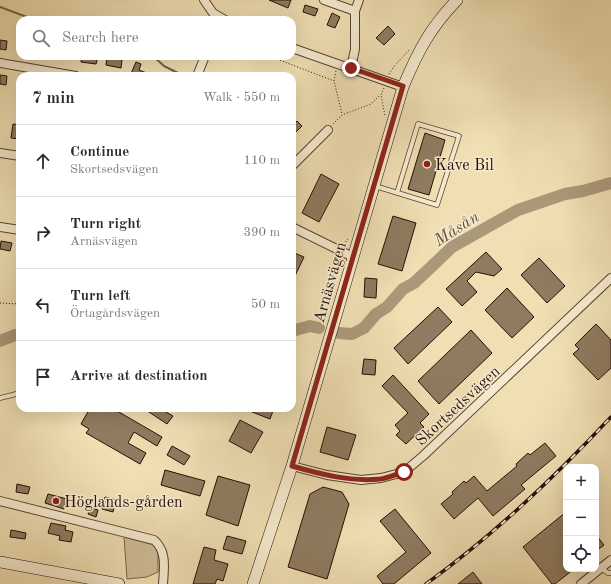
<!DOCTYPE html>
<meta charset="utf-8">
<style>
:root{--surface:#fff;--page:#f7f7f7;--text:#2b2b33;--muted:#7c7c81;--line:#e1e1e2}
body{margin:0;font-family:"Old Standard TT",serif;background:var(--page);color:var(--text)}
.controls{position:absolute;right:12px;bottom:12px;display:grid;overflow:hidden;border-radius:8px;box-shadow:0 4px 16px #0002}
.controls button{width:36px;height:36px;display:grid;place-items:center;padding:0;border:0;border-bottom:1px solid var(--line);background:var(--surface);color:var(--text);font:20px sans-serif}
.stop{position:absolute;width:12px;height:12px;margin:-9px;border:3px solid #8f2418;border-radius:50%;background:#fff}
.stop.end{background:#8f2418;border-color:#fff;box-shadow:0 1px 4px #0008}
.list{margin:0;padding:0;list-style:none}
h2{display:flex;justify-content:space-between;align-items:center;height:52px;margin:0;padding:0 16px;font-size:17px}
h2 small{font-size:13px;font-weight:400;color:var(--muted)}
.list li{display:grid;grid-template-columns:26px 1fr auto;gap:12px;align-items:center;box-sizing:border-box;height:72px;padding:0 16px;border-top:1px solid var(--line)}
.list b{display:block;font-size:15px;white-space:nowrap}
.list p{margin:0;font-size:13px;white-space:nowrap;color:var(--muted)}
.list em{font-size:13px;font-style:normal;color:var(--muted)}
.icon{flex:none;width:22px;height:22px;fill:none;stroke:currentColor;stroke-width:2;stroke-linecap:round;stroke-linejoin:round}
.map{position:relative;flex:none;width:611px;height:584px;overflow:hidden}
.search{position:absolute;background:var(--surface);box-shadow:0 4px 16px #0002;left:16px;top:16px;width:280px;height:44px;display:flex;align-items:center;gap:10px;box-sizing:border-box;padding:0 14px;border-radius:12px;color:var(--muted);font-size:15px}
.panel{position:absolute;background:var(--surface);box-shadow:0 4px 16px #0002;left:16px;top:72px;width:280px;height:340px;border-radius:12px}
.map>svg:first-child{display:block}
</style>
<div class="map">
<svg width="611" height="584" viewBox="0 0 611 584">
<rect width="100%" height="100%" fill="#efdfb3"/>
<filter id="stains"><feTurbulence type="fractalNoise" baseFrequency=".005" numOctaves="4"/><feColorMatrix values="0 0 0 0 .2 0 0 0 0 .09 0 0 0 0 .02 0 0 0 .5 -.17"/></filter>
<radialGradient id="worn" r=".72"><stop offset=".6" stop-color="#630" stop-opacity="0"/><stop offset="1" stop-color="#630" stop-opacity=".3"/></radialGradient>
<path fill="#cdbc96" stroke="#7a664e" d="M124,537L154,545L158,550V572L147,577L127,579Z"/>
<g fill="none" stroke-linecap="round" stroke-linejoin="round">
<g stroke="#76614b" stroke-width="2">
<path d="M0,7L35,20"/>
<path d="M153,56L164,66L178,73"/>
</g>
<g stroke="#ab9879" stroke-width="12">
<path d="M292,331L310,326L319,328"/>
<path d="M339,333L352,334L364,328L376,314L387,307L403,289L414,283L429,269L452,247L518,210L565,194L583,191L611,183"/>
<path d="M0,341L15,335L20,336"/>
</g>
</g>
<g fill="#8f7b60" stroke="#260f07">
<path d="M269,0H291L288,8Z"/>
<path d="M305,5L318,9L315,16L303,12Z"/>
<path d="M332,13L340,17L335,28L327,25Z"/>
<path d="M388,26L395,34L384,45L376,38Z"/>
<path d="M0,40L7,41L6,50L0,49Z"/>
<path d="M82,56H98L96,64L81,62Z"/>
<path d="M107,57L122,60L121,68L106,65Z"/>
<path d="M136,62L141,64L139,70L154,76H130Z"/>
<path d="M0,75L7,76L6,85L0,84Z"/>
<path d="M297,121L302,126L292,136V126Z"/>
<path d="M13,124L20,125L19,131H20V139L11,138Z"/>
<path d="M425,133L445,140L429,195L408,189Z"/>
<path d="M321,174L339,184L319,222L302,213Z"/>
<path d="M393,216L416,223L402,271L378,264Z"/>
<path d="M1,241L12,243L10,251L0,249Z"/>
<path d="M292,252L304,257L292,282Z"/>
<path d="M486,252L502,269L494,276L476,272L467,281L477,292L462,306L446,289Z"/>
<path d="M539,258L565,286L547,303L521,275Z"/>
<path d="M365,278L377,279L376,298L364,297Z"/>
<path d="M507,288L534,317L512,338L485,310Z"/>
<path d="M438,307L452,322L408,364L394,348Z"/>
<path d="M596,324L611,340V368L598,380L573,354L579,349L575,345Z"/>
<path d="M471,330L492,353L439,404L418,381Z"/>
<path d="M364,359L376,360L375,375L362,374Z"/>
<path d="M393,375L429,414L420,423L424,427L406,444L396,435L400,431L395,425L408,413L382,386Z"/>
<path d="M90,408H112L162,437L157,446L134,432L128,443L146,453L140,464L86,433L89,429L81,424Z"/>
<path d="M143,408H169L166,412L173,416L167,424Z"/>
<path d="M242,408H274L270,419Z"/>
<path d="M240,420L263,432L251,453L229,441Z"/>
<path d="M327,427L356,435L348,460L320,452Z"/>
<path d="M545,443L556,456L521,485L525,489L493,516L478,498L454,519L441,504L453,494L452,492L464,481L466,483L474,476L487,491L517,466L516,464L528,453L530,455Z"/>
<path d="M172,446L190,456L184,465L167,455Z"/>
<path d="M165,470L205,481L200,496L161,485Z"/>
<path d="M218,476L250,485L238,526L206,515Z"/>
<path d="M17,484L30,487L28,494L16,492Z"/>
<path d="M323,487L342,492L349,504L327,579L288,567L310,494Z"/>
<path d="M48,494L67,499L64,509L45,503Z"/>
<path d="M105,497L116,500L113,512L102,509Z"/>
<path d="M90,507L98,510L96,517L88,514Z"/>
<path d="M395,509L431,553L394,584H383L377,576L406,552L380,521Z"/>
<path d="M566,512V569H574L555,584H552L523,547Z"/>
<path d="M51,523L66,526L65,530L73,532L71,542L59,540L60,536L48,533Z"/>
<path d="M11,530L26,533L25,539L10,537Z"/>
<path d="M596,535L604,545L596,551Z"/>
<path d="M227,536L246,541L242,554L223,549Z"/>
<path d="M204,547L216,550L214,560L228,564L223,581L217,579L215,584H193Z"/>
<path d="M473,572L482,584H458Z"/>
</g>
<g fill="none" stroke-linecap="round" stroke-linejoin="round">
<g stroke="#584332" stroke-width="5.5">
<g id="lane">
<path d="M375,186L437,205L459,136L418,124L397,193"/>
<path d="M0,398L20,393"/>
<path d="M601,568L608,573H611"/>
</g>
</g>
<g stroke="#584332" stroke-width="10">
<g id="street">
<path d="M204,0L213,13L225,20"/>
<path d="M324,0L355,11"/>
<path d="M292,48L403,87"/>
<path d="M0,63L76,76"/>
<path d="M351,68L355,49V11L359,0"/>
<path d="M197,76L205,56"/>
<path d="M0,153L20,156"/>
<path d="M292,166L328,130"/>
<path d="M0,227L20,230"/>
<path d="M292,227L353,257"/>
<path d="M292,466L327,475L361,480L381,478L404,472L423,456L611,278"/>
<path d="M0,501L154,540C167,551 164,568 163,584"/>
<path d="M581,584L611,560"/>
</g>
</g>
<g stroke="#260f07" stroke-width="12">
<g id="secondary">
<path d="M0,562L119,584"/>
<path d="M253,584L292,466L403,87C418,51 430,28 457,0"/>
</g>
</g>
<g stroke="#260f07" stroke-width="1" stroke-dasharray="1 2" stroke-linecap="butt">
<path d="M269,56L334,81"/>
<path d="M336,71L334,81L342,114"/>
<path d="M389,74L395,65L410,49"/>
<path d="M384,88L381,95L385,116"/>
<path d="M333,124L342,115L371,104L380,95"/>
<path d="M345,245L346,241L349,238"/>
<path d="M340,259L341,266"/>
<path d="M0,303L20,304"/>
</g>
<use href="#lane" stroke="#f5eace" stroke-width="4"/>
<use href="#street" stroke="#f5eace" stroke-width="8"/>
<use href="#secondary" stroke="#f5eace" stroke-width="11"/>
<g stroke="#260f07" stroke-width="3.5">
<path id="rail" d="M426,584C494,535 554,478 611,417"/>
</g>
<use href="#rail" stroke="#f5eace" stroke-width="2" stroke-dasharray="6" stroke-linecap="butt"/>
</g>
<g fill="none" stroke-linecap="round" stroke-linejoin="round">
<path stroke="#8f2418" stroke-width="5" d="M351,68L403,86L292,466C320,474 350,482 380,479C388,478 396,474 404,472"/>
</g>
<g fill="#8f2418" stroke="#f5eace" stroke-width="1.5">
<circle cx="427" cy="164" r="4"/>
<circle cx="56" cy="501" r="4"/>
</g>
<g text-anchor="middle" stroke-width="3" stroke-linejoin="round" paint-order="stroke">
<g font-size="16" fill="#260f07" stroke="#f5eace" text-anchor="start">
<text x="435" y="170">Kave Bil</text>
<text x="64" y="507">Höglands-gården</text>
</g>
<g font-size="16" fill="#260f07" stroke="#f5eace">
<text transform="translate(329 282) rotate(-74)" y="6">Arnäsvägen</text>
<text transform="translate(457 405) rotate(-43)" y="6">Skortsedsvägen</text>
</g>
<g font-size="17" font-style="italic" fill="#624d3a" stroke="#f5eace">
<text transform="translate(456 228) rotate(-33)" y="6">Måsån</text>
</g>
</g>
<rect width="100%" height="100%" filter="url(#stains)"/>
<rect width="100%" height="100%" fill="url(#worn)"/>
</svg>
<div class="controls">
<button>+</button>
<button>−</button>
<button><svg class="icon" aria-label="locate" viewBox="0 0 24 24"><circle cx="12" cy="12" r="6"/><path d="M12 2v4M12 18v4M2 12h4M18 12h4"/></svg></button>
</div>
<div class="stop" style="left:404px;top:472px"></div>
<div class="stop end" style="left:351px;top:68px"></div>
<div class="search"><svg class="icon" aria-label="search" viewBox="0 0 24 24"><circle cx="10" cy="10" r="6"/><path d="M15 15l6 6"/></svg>Search here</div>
<section class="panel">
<h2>7 min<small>Walk · 550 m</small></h2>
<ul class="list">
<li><svg class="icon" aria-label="ahead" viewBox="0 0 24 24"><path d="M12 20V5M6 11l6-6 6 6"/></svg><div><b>Continue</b><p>Skortsedsvägen</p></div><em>110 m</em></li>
<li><svg class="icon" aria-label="right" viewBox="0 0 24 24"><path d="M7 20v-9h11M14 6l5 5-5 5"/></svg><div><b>Turn right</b><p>Arnäsvägen</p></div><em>390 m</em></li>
<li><svg class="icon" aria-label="left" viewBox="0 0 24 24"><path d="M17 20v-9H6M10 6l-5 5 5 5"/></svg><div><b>Turn left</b><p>Örtagårdsvägen</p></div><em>50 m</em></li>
<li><svg class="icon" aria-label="arrive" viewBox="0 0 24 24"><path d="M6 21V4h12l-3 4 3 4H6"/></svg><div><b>Arrive at destination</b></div></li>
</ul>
</section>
</div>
